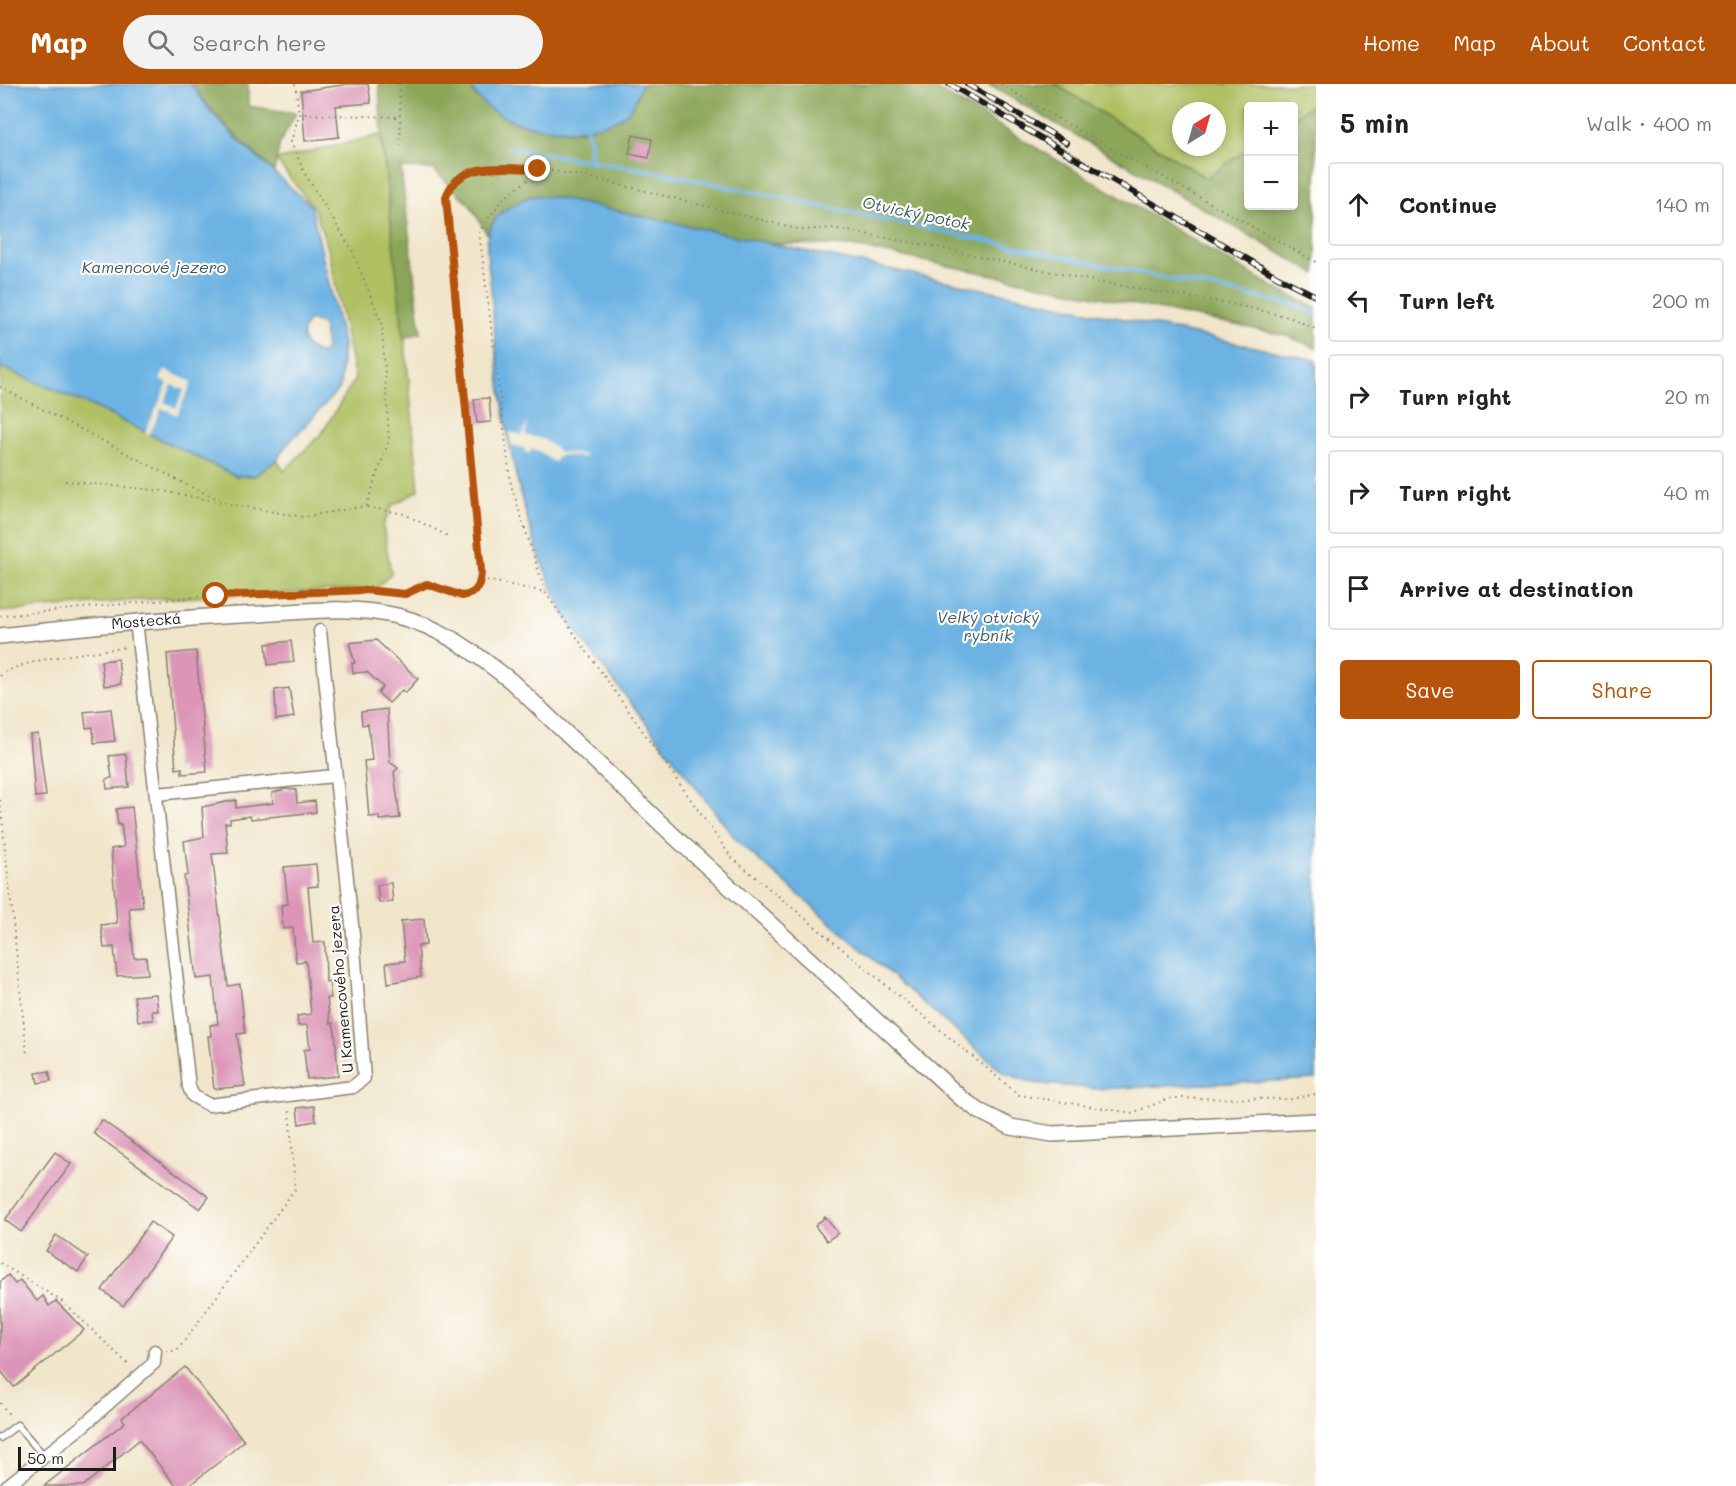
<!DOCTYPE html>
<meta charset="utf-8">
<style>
:root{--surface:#fff;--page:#f2f2f2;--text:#222;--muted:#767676;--line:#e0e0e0;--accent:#b45309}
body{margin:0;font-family:Mali,sans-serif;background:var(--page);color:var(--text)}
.controls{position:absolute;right:18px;top:18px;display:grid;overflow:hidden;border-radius:6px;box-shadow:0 3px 9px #0003}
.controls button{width:54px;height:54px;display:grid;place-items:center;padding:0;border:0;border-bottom:2px solid var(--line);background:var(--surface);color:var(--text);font:30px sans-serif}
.compass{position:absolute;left:1172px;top:18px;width:54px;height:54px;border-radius:50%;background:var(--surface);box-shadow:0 3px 9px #0003;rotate:37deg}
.scale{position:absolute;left:18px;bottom:15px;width:98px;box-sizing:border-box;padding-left:6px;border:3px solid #1c1c1c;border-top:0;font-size:16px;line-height:21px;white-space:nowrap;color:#1c1c1c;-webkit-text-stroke:4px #fdfcf7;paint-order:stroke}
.stop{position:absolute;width:18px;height:18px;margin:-14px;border:4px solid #b45309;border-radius:50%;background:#fff}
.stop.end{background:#b45309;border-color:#fff;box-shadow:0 2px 6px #0008}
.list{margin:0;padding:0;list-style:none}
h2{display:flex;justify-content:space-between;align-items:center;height:78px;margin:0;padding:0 24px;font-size:26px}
h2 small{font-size:20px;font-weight:400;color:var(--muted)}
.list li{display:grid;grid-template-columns:39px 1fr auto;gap:18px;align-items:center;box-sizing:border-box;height:84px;margin:0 12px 12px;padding:0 12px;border:2px solid var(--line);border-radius:6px}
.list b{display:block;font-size:22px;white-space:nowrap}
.list em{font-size:20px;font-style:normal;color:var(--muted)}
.actions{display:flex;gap:12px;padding:18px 24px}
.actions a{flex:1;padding:14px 0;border:2px solid var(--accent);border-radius:6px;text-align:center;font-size:21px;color:var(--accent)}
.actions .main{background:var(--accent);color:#fff}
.icon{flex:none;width:33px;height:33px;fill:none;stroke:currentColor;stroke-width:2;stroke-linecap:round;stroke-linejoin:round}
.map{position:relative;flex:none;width:1316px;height:1402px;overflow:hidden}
header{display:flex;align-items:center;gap:36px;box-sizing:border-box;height:84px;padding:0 30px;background:var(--accent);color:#fff}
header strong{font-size:28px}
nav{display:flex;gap:33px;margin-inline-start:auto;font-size:21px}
.search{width:420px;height:54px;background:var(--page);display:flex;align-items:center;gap:15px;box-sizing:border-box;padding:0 21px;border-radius:33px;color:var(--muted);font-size:22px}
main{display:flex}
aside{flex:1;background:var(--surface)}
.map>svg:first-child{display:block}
</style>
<header>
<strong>Map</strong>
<div class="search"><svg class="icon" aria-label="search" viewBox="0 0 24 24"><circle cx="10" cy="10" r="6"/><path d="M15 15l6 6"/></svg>Search here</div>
<nav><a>Home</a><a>Map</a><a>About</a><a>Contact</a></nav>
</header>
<main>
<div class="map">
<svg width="1316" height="1402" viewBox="0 0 1316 1402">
<rect width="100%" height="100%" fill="#fdfcf7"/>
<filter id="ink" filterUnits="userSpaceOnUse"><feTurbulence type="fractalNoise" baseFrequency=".0167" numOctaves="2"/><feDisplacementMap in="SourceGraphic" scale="12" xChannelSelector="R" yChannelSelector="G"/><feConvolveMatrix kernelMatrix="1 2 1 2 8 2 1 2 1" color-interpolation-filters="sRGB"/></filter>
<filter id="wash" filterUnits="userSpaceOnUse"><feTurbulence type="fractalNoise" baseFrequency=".008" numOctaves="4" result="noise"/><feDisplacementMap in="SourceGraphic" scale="24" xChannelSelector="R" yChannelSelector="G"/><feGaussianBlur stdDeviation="1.35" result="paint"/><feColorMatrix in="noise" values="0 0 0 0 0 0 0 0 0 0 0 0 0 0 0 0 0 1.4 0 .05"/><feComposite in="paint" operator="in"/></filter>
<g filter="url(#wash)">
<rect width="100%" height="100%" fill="#f1e5ca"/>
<g fill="#afc063" stroke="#666e40" stroke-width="1.5" fill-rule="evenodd">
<path d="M1055,0H1316V18L1294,33V22H1248V65L1206,94ZM1181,27H1217V63H1181Z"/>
<path d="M380,51L397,172L419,406L392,422L383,442L391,489L376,505L152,515L0,528V283L90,321L236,392H255L277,376L284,387L322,349L355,295L328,164L314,124L276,76Z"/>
</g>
<g fill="#8ba659" stroke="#54613a" stroke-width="1.5">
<path d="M191,0H248V22L296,29L280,59L274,87C243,60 215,33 191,0Z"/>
<path d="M379,0H471L475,13L569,48L588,45L627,28L642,0H928L1273,203L1316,224V264L1284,251L851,162L761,159L552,113C518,112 504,122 487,150L470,121L433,85L401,84L421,249L403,254C396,169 382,85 379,0Z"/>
<path d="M987,0H1055L1206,94L1248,65V122H1294V33L1316,18V190Z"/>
</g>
<g fill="#6cb2e3" stroke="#446780" stroke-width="1.5" fill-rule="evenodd">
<path d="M0,0H191L212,29L236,54L311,122L343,260L340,304L284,364L277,376L254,392H236L90,321L0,283ZM310,236L323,241L326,265L322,269C303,267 296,249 310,236Z"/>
<path d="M471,0H642C638,9 634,22 627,29C590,59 486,48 471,0Z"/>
<path d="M531,112L552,113L1316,276V995L1097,1005L1034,999L1004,989L738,758L570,540C516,442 498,315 491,204C490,191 484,161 488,150C494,129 513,120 531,112Z"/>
</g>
<g fill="#f1e5ca" fill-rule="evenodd">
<path d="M165,286L192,298L177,331L162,324L149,351L145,349L168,299L160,296ZM172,301L184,306L176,324L164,318Z"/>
<path d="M528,337L525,351L543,355L560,368L585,371V373L559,371L554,378L538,367L531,365L530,369L525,368V364L511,361L509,348L522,351Z"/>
</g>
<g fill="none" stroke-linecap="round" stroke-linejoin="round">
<g stroke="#6cb2e3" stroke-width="4">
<path d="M586,42L590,57V76"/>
<path d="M508,64L653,87L1294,221L1316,229"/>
</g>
</g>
<g id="blocks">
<g fill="#dc94b7">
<path d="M349,0H368L371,19L336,22L339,53L305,57L301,7Z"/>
<path d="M633,51L652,55L649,74L629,70Z"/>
<path d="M489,314L491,338L477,339L474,315Z"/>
<path d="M376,556L418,595L405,609L402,606L389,619L378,609L383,603L367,588L353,589L352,579H355L349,559Z"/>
<path d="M291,557L294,578L268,581L266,560Z"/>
<path d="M196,567L207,688L182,690V684L176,685L167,570Z"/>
<path d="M118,575L121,600L104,602L101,577Z"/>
<path d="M289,604L294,633L276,636L275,606Z"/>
<path d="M111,625L115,657L94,659L93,643L86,644L84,628Z"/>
<path d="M387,625L390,678L398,684L394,688L400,734L379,736V732L369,733L364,677L372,676L368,640L362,641L361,628Z"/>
<path d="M38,650L46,712L35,713L30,651Z"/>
<path d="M126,670L129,703L107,705L106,695L112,694L109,672Z"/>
<path d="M285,705L296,706L297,719L315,717L316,728L251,735L250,732L230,735V739H225L228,769L212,770L228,902L240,900L245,949L237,950L245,1002L214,1005L208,952H211L210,941L218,940L213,893L196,895L184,792L188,791L184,757L204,753L202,723L236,716V724L273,719L272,709Z"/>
<path d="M132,723L143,823L129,824L134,874L146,873L148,890L117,892L114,863L104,864L101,841L117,839L111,765L124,763L121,741H118L116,725Z"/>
<path d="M316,780L318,802L308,803L313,859L325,858L326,898L329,897L331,914H327L330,939H333L335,948L338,992L307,995L304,966L310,965L307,941L298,942L297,932L311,930L306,877L296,878L293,844L283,845L281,821L288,820L284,783Z"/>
<path d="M391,799L393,818L379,819L377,801Z"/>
<path d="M424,835L426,861L418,862L421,893L388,899L386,879L405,877L401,837Z"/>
<path d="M156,910L158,927H152L153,936L138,937L134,912Z"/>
<path d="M49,987L51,997L38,999L36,989Z"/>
<path d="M314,1022L316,1037L299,1040L297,1024Z"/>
<path d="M102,1036L209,1113L200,1125L93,1049Z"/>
<path d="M55,1068L71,1080L21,1148L5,1136Z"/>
<path d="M825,1133L838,1149L827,1157L815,1142Z"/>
<path d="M150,1138L172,1153L123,1222L102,1206Z"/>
<path d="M56,1151L88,1173L78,1188L46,1167Z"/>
<path d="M8,1191L15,1200L20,1196L37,1217L43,1212L49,1222L56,1217L84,1246L14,1303L0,1286V1198Z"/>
<path d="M185,1283L244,1357L223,1375L188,1402H176L139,1356L83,1402H44L125,1338L122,1334Z"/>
</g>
</g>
</g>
<g filter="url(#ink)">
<use href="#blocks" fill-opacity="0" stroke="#868073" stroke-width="1.5"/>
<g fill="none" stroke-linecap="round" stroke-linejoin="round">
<g stroke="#868073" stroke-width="9">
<path id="service" d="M0,1354L17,1341L44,1372"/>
</g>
<g stroke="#868073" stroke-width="15">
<g id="minor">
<path d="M136,537L189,1003L193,1012L209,1021L353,1003L364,994L353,850L320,547"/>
<path d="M157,710L334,692"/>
<path d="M7,1402L85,1340L154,1279L155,1267"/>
</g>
</g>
<g stroke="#868073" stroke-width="18">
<g id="tertiary">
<path id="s1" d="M0,552C86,542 173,534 260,530C305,527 352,521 397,532C442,543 475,569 511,597L675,753L961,1014L979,1027L1011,1043L1052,1050L1316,1037"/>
</g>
</g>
<g stroke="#868073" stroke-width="2" stroke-dasharray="1.5 4.5" stroke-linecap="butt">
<path d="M295,0L299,30L399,33"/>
<path d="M399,0L401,63"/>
<path d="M1001,0L1060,36L1316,178"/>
<path d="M542,85L503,115L479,147L511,401L545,507"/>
<path d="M0,303L189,402L229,420L303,433L366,422L389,356L382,240L352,166L305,90L291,58L299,30"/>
<path d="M65,397L164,407L223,419"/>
<path d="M367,423L404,430L448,452"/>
<path d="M481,495L545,508L731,773L1019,1011L1132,1029L1171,1014L1291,1015L1316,1010"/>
<path d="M0,532L216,511L366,505L405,510L427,500L462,512C477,511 481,501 481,486L445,120L453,99L469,88L542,85L593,94L801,146L832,144L930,162L1099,198L1232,220L1289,233L1316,245"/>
<path d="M0,592C20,574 98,568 127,563"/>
<path d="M0,716L27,970"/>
<path d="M0,1179L63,1218L131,1283"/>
<path d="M166,1267H177L295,1105L289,1023"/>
<path d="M0,1319L11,1333"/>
</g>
<use href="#service" stroke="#fff" stroke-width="6"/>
<use href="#minor" stroke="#fff" stroke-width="12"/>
<use href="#tertiary" stroke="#fff" stroke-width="15"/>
<g stroke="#1c1c1c" stroke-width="6">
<g id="rail">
<path d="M949,0L1278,193L1316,212"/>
<path d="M967,0L1067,59"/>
</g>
</g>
<use href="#rail" stroke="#fdfcf7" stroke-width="4" stroke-dasharray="11" stroke-linecap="butt"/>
</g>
</g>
<g fill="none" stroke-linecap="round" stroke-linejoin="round" filter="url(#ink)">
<path stroke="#b45309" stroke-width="8" d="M216,512L366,506L405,510L427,500L462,512C477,510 481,501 481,486L446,113C459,75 507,85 538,85"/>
</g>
<g text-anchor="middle" stroke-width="4.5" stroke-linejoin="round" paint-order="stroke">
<g font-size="15" fill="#1c1c1c" stroke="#fdfcf7">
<text dy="5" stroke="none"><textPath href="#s1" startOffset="147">Mostecká</textPath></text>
<text transform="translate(341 905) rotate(-95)" y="5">U Kamencového jezera</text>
</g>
<g font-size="16" font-style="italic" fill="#3c586c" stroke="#fdfcf7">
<text transform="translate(916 129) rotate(12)" y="6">Otvický potok</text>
<text x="154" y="189">Kamencové jezero</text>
<text x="988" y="539">Velký otvický<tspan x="988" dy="18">rybník</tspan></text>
</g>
</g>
</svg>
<div class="controls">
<button>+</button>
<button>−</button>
</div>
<svg class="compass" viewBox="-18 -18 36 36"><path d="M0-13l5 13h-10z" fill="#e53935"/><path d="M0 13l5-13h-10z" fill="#767676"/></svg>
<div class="scale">50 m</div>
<div class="stop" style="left:216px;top:512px"></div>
<div class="stop end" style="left:538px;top:85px"></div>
</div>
<aside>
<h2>5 min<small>Walk · 400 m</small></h2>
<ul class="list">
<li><svg class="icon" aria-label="ahead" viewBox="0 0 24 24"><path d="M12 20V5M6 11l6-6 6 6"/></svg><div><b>Continue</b></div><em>140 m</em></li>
<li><svg class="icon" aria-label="left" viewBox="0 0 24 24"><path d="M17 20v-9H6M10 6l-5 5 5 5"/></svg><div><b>Turn left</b></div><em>200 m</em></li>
<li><svg class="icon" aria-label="right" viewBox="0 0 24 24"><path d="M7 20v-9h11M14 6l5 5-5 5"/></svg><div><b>Turn right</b></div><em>20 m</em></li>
<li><svg class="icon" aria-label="right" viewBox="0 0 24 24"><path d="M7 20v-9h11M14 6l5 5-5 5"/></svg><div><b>Turn right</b></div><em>40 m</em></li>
<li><svg class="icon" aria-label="arrive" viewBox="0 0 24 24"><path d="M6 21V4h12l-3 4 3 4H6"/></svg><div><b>Arrive at destination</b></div></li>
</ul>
<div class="actions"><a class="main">Save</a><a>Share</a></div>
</aside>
</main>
